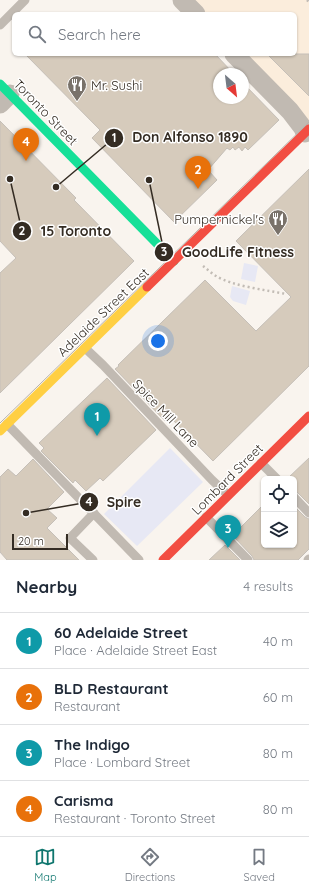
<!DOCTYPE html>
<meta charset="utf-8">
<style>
:root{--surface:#fff;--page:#f6f6f7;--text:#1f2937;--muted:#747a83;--line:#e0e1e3;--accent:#0f766e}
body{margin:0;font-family:Quicksand,sans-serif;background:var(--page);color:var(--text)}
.controls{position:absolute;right:12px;bottom:12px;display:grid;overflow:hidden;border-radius:6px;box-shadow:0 1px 3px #0004}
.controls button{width:36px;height:36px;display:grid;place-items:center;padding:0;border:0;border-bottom:1px solid var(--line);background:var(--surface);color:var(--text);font:20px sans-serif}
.compass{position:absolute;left:213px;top:68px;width:36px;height:36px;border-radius:50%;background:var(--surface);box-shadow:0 1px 3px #0004;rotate:152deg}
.scale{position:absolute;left:12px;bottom:10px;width:56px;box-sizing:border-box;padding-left:4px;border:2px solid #342c23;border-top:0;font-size:11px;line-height:14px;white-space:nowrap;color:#342c23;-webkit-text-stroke:3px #fff;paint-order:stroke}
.you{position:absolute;left:158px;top:341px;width:14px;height:14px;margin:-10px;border:3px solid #fff;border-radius:50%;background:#1a73e8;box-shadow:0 0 0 6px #1a73e833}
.badge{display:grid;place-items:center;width:26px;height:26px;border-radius:50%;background:var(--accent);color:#fff;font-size:13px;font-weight:700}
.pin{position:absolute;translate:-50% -33px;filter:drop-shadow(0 1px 2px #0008)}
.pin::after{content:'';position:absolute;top:21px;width:14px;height:12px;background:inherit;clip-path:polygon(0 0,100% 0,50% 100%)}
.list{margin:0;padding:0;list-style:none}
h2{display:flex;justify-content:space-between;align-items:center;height:52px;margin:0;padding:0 16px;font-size:17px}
h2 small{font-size:13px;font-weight:400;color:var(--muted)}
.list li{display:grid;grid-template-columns:26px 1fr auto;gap:12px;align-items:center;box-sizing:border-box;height:56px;padding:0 16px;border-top:1px solid var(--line)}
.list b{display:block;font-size:15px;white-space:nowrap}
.list p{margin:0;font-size:13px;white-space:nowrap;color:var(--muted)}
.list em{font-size:13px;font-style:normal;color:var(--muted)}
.icon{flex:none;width:22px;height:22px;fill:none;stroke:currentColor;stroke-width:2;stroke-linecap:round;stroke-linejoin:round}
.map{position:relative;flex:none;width:309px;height:560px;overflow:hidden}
.search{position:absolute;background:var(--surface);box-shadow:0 1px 3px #0004;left:12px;right:12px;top:12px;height:44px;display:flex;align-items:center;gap:10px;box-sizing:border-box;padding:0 14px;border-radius:6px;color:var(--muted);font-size:15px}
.sheet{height:276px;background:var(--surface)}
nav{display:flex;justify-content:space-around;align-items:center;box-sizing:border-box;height:56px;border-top:1px solid var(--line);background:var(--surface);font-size:11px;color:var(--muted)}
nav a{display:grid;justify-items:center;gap:2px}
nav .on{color:var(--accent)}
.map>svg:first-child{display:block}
</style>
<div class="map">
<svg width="309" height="560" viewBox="0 0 309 560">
<rect width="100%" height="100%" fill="#f9f4ee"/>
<path fill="#fbeddc" d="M182,0H309V129L234,54H295V14H196Z"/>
<g fill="#e7e8f4">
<path d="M244,263L258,266L255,282L241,279Z"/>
<path d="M232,286L250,291L246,305L233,301L230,297Z"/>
<path d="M170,448L203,482L137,546L104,514Z"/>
</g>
<g fill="#d6cbbc" stroke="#c5bfb8">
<path d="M25,54H215L234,74H219V98H243V83L279,120L248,150L245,147L242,151L239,147L235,150L233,147L230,150L227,148L208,170L217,180L174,222L92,138L100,130Z"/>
<path d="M267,54H309V96Z"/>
<path d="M0,121L76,198L74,200L134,261L0,393V273L16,258L0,241Z"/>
<path d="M309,169V366L213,461L170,417L165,421L115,369L119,366L118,365L205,280L256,331L291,297L236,241Z"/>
<path d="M107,378L156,430L103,481L100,478L86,491L75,480L73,483L41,451L44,448L39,443Z"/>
<path d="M309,458V504L298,493L294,491V479H289L288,478Z"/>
<path d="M33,459L64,492L47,509L57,518L47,528L79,560H7L0,552V477L8,469L16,476Z"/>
<path d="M264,504V545H294V506L305,517L309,519V549L298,560H254L252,556L234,537L235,536L233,535Z"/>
<path d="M225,545L240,560H209Z"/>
</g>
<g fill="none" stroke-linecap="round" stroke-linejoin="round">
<g stroke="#c2bcb5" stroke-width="2.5" stroke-dasharray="2 3" stroke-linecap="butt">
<path d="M307,0L309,2"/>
<path d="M203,266C207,269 211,273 216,276C232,286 266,290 286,294"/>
</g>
<g stroke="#c1bab2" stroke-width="9">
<path d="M0,25L25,0"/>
<path d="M85,348L103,365L212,480L228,495"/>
<path d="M7,424L139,560"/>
<path d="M261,463L277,479"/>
<path d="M294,497L309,513"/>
<path d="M206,517L248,560"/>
<path d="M93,560L70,538L94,513"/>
<path d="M308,560L309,559"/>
</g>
<g stroke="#c1bab2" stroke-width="19">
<path d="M182,0L196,14"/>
<path d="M234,54L290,111L303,128L305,133"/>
<path d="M0,104L10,94"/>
</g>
<path stroke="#16e098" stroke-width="9" d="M0,84L174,261"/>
<path stroke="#ffcf43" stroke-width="9" d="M0,431L147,287"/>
<g stroke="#f24e42" stroke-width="9">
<path d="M147,287L309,129"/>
<path d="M163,560L309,416"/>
</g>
<path stroke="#b8b2ab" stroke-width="1" d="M0,423L309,122"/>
</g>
<defs>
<g id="restaurant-pin" transform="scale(1)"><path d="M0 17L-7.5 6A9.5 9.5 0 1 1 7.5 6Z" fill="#79726a" stroke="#fff"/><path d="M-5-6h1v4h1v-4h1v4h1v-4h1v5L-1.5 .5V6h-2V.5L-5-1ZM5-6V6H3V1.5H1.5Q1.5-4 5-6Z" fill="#fff"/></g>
</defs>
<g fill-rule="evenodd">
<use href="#restaurant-pin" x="77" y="85"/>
<use href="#restaurant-pin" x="278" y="219"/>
</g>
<g text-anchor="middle" stroke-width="3" stroke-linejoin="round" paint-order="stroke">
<g font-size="13" fill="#342c23" stroke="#fff" text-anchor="start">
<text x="91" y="90">Mr. Sushi</text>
<text x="264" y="224" text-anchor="end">Pumpernickel's</text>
</g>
<g font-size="13" fill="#342c23" stroke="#fff">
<text transform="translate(46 112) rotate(46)" y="5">Toronto Street</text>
<text transform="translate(103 312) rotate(-44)" y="5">Adelaide Street East</text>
<text transform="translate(166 413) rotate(46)" y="5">Spice Mill Lane</text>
<text transform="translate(227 479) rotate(-45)" y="5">Lombard Street</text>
</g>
</g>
<path fill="none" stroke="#342c23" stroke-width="1.5" d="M56 187L114 138M10 179L22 231M149 180L164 252M26 513L89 502"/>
<g fill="#342c23" stroke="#fff" stroke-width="1.5">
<circle cx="56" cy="187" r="4"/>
<circle cx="10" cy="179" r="4"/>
<circle cx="149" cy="180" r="4"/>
<circle cx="26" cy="513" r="4"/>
<circle cx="114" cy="138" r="10"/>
<circle cx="22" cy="231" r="10"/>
<circle cx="164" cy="252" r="10"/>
<circle cx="89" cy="502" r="10"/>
</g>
<g font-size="12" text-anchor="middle" font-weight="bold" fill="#fff">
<text x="114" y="142">1</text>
<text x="22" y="235">2</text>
<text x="164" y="256">3</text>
<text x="89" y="506">4</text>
</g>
<g font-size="14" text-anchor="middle" font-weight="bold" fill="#342c23" stroke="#fff" stroke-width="3" stroke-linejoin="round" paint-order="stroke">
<text x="190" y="142">Don Alfonso 1890</text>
<text x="76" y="236">15 Toronto</text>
<text x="238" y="257">GoodLife Fitness</text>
<text x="124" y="507">Spire</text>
</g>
</svg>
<div class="controls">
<button><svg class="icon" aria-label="locate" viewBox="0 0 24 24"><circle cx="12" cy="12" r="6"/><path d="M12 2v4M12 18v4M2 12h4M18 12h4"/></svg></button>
<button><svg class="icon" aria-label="layers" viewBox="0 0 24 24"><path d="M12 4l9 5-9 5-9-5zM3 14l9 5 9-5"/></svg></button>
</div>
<svg class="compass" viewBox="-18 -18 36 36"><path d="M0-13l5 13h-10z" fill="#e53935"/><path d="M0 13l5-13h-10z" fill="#747a83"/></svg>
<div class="scale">20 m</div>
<div class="you"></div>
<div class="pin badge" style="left:97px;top:436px;background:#0f9aa8">1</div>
<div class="pin badge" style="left:198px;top:189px;background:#e8710a">2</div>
<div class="pin badge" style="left:228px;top:548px;background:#0f9aa8">3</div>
<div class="pin badge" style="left:26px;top:161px;background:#e8710a">4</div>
<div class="search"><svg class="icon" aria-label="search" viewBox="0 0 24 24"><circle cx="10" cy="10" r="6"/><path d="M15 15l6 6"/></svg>Search here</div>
</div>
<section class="sheet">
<h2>Nearby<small>4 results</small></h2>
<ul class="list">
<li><span class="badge" style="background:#0f9aa8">1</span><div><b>60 Adelaide Street</b><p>Place · Adelaide Street East</p></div><em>40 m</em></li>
<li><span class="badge" style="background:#e8710a">2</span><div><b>BLD Restaurant</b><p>Restaurant</p></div><em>60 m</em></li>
<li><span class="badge" style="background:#0f9aa8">3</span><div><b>The Indigo</b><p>Place · Lombard Street</p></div><em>80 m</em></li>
<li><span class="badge" style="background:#e8710a">4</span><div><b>Carisma</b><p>Restaurant · Toronto Street</p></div><em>80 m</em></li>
</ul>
</section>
<nav>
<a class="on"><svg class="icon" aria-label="map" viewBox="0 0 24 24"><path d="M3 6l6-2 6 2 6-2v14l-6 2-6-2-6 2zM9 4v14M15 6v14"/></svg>Map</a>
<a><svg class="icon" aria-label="directions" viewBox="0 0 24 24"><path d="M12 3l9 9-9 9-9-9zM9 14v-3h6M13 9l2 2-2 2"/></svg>Directions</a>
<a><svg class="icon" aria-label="saved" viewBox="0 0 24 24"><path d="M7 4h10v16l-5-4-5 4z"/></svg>Saved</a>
</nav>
